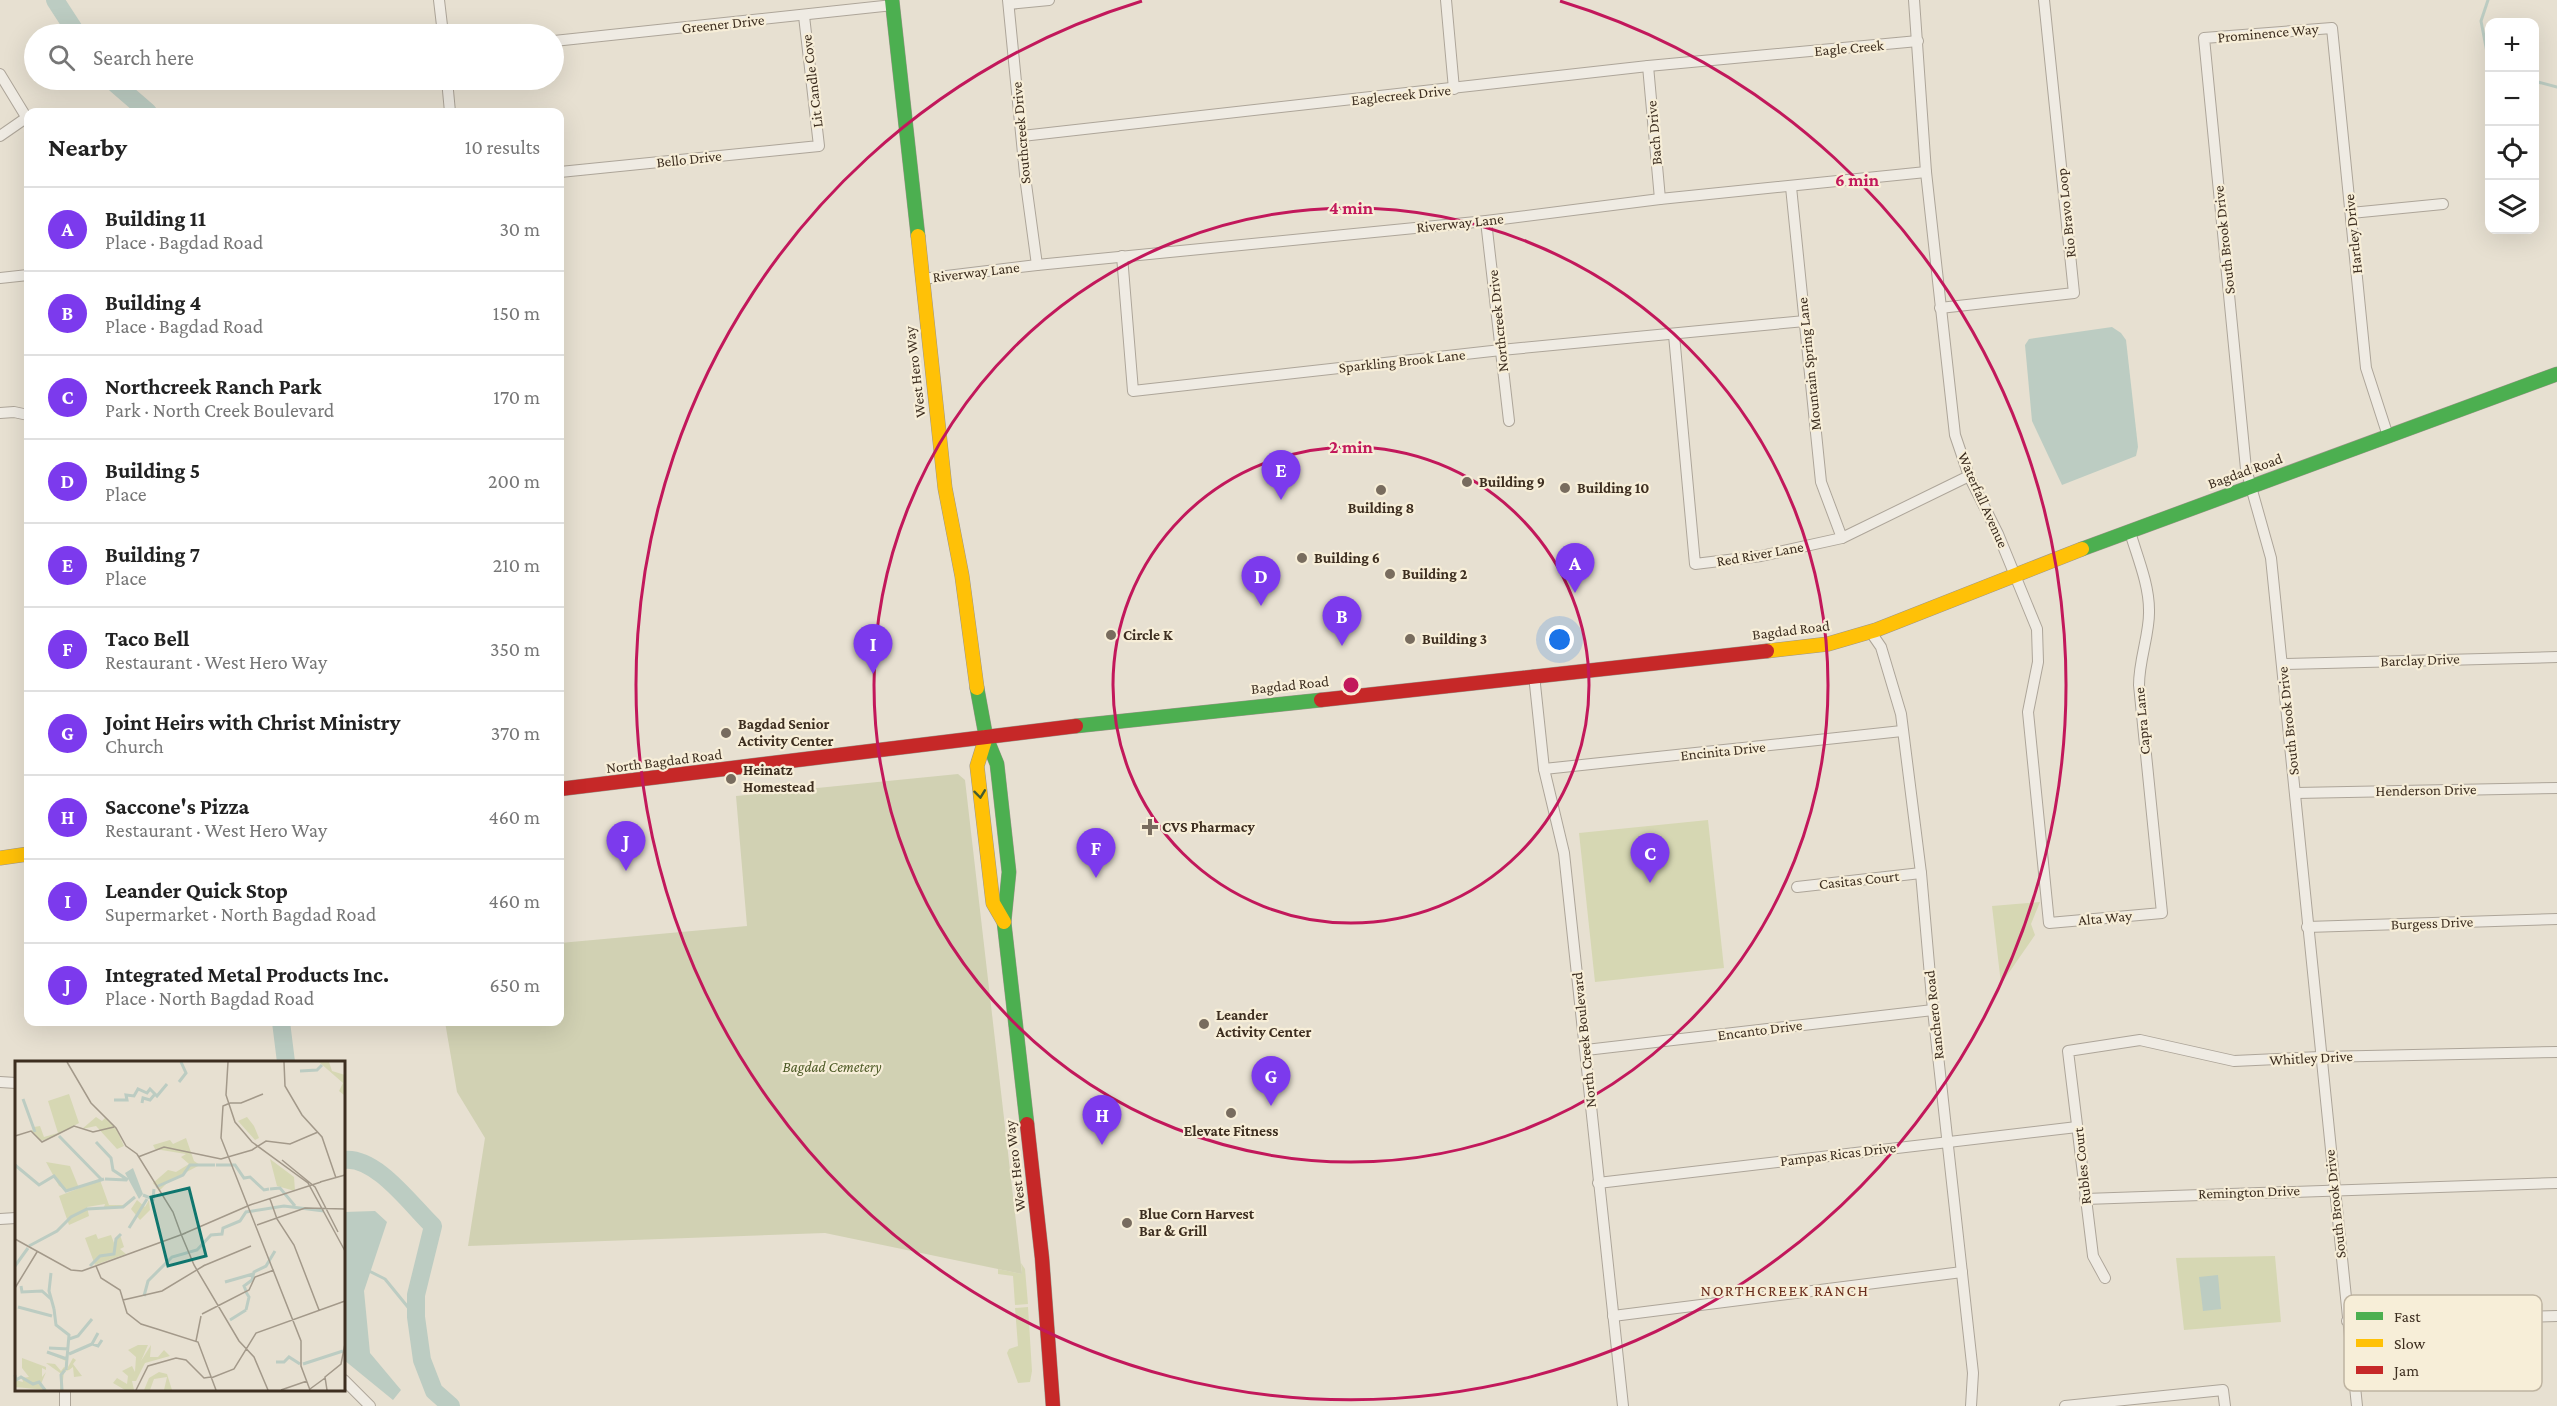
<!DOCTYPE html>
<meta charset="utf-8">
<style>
:root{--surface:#fff;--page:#f2f2f2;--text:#222;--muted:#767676;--line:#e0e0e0;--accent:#7c3aed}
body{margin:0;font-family:"Crimson Pro",serif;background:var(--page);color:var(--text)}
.controls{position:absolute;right:18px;top:18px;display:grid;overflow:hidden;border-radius:12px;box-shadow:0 6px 24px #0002}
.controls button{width:54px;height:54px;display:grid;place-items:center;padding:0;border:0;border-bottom:2px solid var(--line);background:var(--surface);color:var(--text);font:30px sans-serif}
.you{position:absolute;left:1560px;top:640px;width:21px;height:21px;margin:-15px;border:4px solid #fff;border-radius:50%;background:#1a73e8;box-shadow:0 0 0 9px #1a73e833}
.badge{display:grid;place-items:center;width:39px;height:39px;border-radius:50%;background:var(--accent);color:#fff;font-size:20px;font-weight:700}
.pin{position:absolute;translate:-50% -50px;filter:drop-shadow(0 2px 3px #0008)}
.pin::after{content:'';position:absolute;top:32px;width:21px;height:18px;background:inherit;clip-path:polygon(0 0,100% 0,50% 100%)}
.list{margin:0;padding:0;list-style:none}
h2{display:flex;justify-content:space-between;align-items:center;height:78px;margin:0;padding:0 24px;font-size:26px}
h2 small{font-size:20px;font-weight:400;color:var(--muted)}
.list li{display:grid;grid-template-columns:39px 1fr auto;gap:18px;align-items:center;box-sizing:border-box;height:84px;padding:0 24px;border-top:2px solid var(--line)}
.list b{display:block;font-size:22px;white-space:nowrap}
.list p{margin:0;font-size:20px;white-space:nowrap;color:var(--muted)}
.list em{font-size:20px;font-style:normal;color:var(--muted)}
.icon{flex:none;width:33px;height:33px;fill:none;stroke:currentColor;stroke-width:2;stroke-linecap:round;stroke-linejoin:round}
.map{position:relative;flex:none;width:2557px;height:1406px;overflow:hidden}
.search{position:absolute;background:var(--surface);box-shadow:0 6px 24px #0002;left:24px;top:24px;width:540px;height:66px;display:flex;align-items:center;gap:15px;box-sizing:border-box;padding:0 21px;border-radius:33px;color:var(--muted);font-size:22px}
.panel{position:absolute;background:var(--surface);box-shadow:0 6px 24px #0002;left:24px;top:108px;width:540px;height:918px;border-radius:12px}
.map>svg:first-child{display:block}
</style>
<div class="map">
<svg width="2557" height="1406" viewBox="0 0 2557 1406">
<rect width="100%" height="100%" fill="#e7e0d1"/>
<g fill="#d6d7b3">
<path d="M1708,820L1724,968L1595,982L1579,833Z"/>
<path d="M2040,902L2031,924L2035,935L2001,984L1992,906Z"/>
<path d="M2275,1256L2281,1322L2184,1330L2176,1258Z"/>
<path d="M1021,1263L1025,1269L1028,1304L1015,1305L1013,1276L998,1274V1269L1022,1274Z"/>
<path d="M1028,1307L1032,1371L1030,1382L1018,1383L1007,1353L1009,1349L1018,1346L1015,1308Z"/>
</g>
<path fill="#d1d1b3" d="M958,774L965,780L1022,1274L825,1233L468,1246L485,1138L457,1092L445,1022H560V943L747,926L736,796Z"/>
<g fill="#bcccc2">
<path d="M2112,327L2121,333L2126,340L2138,447L2136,456L2062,485L2032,421L2025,345L2029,339Z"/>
<path d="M375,1211L387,1222L364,1291L370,1353L401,1390L393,1400L344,1360V1212Z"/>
<path d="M2218,1275L2221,1309L2203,1311L2199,1277Z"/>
</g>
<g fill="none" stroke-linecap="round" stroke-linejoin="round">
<g stroke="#bcccc2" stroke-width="3">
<path d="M2488,0L2481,21L2490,68"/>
<path d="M2534,81L2557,87"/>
<path d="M369,1271L385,1279L416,1317"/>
</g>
<g stroke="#bcccc2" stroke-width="18">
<path d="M55,0L77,34"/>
<path d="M111,80L148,112"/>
<path d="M281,1022L286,1062"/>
<path d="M344,1160C376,1156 411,1205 433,1226L416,1295V1317L422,1360L434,1391L451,1406"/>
</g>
<g stroke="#ada599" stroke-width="12">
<g id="street">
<path d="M439,0L443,34"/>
<path d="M1008,0L1026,184L1037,265"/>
<path d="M1446,0L1454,89"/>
<path d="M1914,0L1926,172L1955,435L1969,476L1998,534L2037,629L2038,662L2028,712L2049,923L2162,913L2139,685C2139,659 2150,633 2149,610C2149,584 2137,556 2130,532"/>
<path d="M1009,4L1049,0"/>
<path d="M554,41L893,5"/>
<path d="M1648,66L1660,199"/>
<path d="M0,74L28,120"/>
<path d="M447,80L450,112"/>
<path d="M0,136L26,118"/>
<path d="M1022,136L1648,66L1918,41"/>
<path d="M560,172L819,146L804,16"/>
<path d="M1791,187L1821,482L1842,538"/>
<path d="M2351,213L2443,204"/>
<path d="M1486,221L1509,421"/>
<path d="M1122,256L1133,391L1501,350L1805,321"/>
<path d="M0,278L28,275"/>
<path d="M922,279L1037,265L1486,221L1660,199L1926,172"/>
<path d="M1940,308L2074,293L2044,0"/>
<path d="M1674,335L1695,564L1761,556L1842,538L1969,476"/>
<path d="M0,413L14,412L28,415"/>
<path d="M1870,631L1881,647L1901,714L1921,873L1933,1010L1973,1373L1971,1406"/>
<path d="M2282,664L2557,657"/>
<path d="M1534,675L1544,769L1564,853L1623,1406"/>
<path d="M1544,769L1902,731"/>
<path d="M2296,793L2557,788"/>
<path d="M1797,887L1921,873"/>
<path d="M2307,927L2557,919"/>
<path d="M1586,1050L1933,1010"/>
<path d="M0,1082L16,1083"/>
<path d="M1598,1183L2077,1127"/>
<path d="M2085,1199L2557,1183"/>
<path d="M0,1219L16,1218"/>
<path d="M2105,1278L2093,1256L2068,1051L2140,1040L2234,1061L2320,1057L2557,1052"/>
<path d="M1613,1316L1962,1272"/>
<path d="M2347,1321L2557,1316"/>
<path d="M344,1380L370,1406"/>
<path d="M65,1406V1390"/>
<path d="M2065,1406L2223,1390L2225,1406"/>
<path d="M2357,1406L2271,558L2246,469L2204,38L2332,28L2366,368L2388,436"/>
</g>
</g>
<g stroke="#9c958a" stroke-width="15">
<g id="fast">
<path d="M892,0L918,236"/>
<path d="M2082,549L2557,374"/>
<path d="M977,688L986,737L997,764L1009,872L1004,922L1027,1124"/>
<path d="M1076,726L1321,700"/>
</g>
</g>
<g stroke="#9c958a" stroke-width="15">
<g id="slow">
<path d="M918,236L945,488L962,576L977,688"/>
<path d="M1767,651L1828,644L1876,630L2082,549"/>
<path d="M986,737L977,766L993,903L1004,922"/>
<path d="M0,858L28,854"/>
</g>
</g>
<g stroke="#9c958a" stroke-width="15">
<g id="jam">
<path d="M1321,700L1767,651"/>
<path d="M560,789L1076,726"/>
<path d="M1027,1124L1042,1258L1053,1406"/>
</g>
</g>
<use href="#street" stroke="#efebe3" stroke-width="10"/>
<use href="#fast" stroke="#4caf50" stroke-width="14"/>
<use href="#slow" stroke="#ffc107" stroke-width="14"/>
<use href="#jam" stroke="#c62828" stroke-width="14"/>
</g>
<defs><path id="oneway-chevron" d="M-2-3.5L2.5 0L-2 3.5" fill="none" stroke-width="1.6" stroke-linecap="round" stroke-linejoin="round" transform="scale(1.5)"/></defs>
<use stroke="#425b31" href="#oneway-chevron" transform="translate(980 794) rotate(83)"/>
<g fill="none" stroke="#c2185b" stroke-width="3">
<circle cx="1351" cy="685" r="238"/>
<circle cx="1351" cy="685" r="477"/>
<path d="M1560 1A715 715 0 1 1 1142 1"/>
</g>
<g fill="#786c5e" stroke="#f7eed8" stroke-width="2">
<circle cx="1467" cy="482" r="6"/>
<circle cx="1565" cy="488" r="6"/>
<circle cx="1381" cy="490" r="6"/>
<circle cx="1302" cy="558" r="6"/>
<circle cx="1390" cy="574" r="6"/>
<circle cx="1111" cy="635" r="6"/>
<circle cx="1410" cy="639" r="6"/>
<circle cx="726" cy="733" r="6"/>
<circle cx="731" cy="779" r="6"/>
<path d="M1147 818h6v6h6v6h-6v6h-6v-6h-6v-6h6z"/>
<circle cx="1204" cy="1024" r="6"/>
<circle cx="1231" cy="1113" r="6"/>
<circle cx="1127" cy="1223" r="6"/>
</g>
<g text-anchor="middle" stroke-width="4.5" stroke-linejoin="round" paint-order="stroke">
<g font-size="15" fill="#3d2e20" stroke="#f7eed8">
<text transform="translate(723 24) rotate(-6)" y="5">Greener Drive</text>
<text transform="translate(2268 33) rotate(-5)" y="5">Prominence Way</text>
<text transform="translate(1849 48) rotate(-5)" y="5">Eagle Creek</text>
<text transform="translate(812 81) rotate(-97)" y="5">Lit Candle Cove</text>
<text transform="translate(1401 95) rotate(-6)" y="5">Eaglecreek Drive</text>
<text transform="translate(1021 133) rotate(-95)" y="5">Southcreek Drive</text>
<text transform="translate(1654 133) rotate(-95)" y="5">Bach Drive</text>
<text transform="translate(689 159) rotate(-6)" y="5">Bello Drive</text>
<text transform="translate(2066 213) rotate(-96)" y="5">Rio Bravo Loop</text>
<text transform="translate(1460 223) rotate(-6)" y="5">Riverway Lane</text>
<text transform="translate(2353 234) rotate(-96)" y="5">Hartley Drive</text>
<text transform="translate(2224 240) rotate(-96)" y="5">South Brook Drive</text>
<text transform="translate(976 272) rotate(-7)" y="5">Riverway Lane</text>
<text transform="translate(1498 321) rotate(-96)" y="5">Northcreek Drive</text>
<text transform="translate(1402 361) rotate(-6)" y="5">Sparkling Brook Lane</text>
<text transform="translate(1809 364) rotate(-96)" y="5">Mountain Spring Lane</text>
<text transform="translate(915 372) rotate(-97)" y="5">West Hero Way</text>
<text transform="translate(2245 471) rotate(-20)" y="5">Bagdad Road</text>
<text transform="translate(1983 500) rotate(66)" y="5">Waterfall Avenue</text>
<text transform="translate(1760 554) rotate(-10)" y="5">Red River Lane</text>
<text transform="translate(1791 630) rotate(-7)" y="5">Bagdad Road</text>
<text transform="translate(2420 660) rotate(-2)" y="5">Barclay Drive</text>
<text transform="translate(1290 685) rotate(-6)" y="5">Bagdad Road</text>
<text transform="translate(2142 721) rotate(-95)" y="5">Capra Lane</text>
<text transform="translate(2288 721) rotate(-96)" y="5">South Brook Drive</text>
<text transform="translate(1723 751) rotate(-6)" y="5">Encinita Drive</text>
<text transform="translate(664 761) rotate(-7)" y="5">North Bagdad Road</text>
<text transform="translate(2426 790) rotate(-1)" y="5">Henderson Drive</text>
<text transform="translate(1859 880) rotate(-6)" y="5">Casitas Court</text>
<text transform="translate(2105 918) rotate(-5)" y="5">Alta Way</text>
<text transform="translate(2432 923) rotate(-2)" y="5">Burgess Drive</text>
<text transform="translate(1934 1015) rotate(-96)" y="5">Ranchero Road</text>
<text transform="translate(1760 1030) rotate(-7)" y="5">Encanto Drive</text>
<text transform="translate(1584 1040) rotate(-96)" y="5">North Creek Boulevard</text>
<text transform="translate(2311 1058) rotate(-3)" y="5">Whitley Drive</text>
<text transform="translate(1838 1154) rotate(-7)" y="5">Pampas Ricas Drive</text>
<text transform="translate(1015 1166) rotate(-97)" y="5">West Hero Way</text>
<text transform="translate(2082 1166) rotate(-96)" y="5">Rubles Court</text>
<text transform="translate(2249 1192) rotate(-2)" y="5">Remington Drive</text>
<text transform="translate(2335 1204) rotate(-96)" y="5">South Brook Drive</text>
</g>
<g font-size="15" font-weight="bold" fill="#3d2e20" stroke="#f7eed8" text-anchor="start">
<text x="1479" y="487">Building 9</text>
<text x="1577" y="493">Building 10</text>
<text x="1381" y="513" text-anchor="middle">Building 8</text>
<text x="1314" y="563">Building 6</text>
<text x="1402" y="579">Building 2</text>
<text x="1123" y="640">Circle K</text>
<text x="1422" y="644">Building 3</text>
<text x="738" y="729">Bagdad Senior<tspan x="738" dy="17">Activity Center</tspan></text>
<text x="743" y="775">Heinatz<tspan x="743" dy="17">Homestead</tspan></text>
<text x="1162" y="832">CVS Pharmacy</text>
<text x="1216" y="1020">Leander<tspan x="1216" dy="17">Activity Center</tspan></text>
<text x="1231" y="1136" text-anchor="middle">Elevate Fitness</text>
<text x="1139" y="1219">Blue Corn Harvest<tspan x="1139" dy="17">Bar &amp; Grill</tspan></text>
</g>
<g font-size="15" font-style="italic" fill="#4d5a26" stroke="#f7eed8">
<text x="832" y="1072">Bagdad Cemetery</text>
</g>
<g font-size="16" letter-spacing="1.5" fill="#6b2e1e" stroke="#f7eed8">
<text x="1785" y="1296">NORTHCREEK RANCH</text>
</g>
</g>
<g transform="translate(15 1061)">
<rect width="330" height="330" fill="#e7e0d1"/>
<path d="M304,1H314L317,10L330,14L329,34L324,30L328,22ZM54,33L64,62L39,76L25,80L16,70L19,68L8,37L19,66L25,65L29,76L43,72L33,40ZM81,56L87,60L90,57L101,67L109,85L102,88L81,65L67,68ZM232,56L239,65L244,77L240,79L223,60ZM171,77L179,100L185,104L154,120L144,130L138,122L153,109L161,111L174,103L166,96L171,93L140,88L138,84L155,79L158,83ZM255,98L279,116L280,130L262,125ZM31,101L55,105L64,127L51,129L44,125ZM85,119L94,144H112L96,148L89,146L90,143L72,146L74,155L54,164L44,135ZM122,139L130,146L134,139L135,149L125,159L116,148ZM81,173L83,178L96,174L99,182L105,174L109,186L105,188L111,193L80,204L70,177ZM123,284H133L126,300L136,284L135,296H143L149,289L155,295L130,302L121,320H117L119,329H110L98,322L102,317L112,323L113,315L107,310L117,305L120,311L121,296L113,289ZM30,291L49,298L52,293L53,306L58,297L61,299L58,303L67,315L59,316L58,306L54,309L49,310L47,329H45V312L31,302L40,303L46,310L49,306L53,308L51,300ZM7,297L31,306V309L27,307V316L31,311L26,323L32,329L0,326V319L8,321L7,317L14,316L7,307ZM144,311L152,313L157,329H149L152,316L139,318L135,329H129L134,317Z" fill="#d6d7b3"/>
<path d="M118,107L128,133L124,138L110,112Z" fill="#bcccc2"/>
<path fill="none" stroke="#bcccc2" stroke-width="3" d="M285,10L302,9L307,4M164,21L171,12L166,1M8,38L20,71M99,39H112L111,34L119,35L123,28L132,32L135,28L142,35L152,23M127,42L128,37L135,39L140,33M44,75L86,118M81,81L96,97L98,109L113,119M0,104L24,124L39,115L51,130L89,118M201,104H220L229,117L235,116L249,129L254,128M90,118L112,119M141,126L168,114L175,104H200M255,128L265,127L280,145M128,134L138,138L139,128M114,167L132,138M14,185L42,170L56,156L72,148L108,146L120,136M0,205L13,187M75,205L85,195L99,193L101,178L106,173M36,212L34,230L39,248M210,221L238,213M6,225L7,231L27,230L36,238M231,230L229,225L237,219L239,211L251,205L260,190M231,231L234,236L231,249M129,235L133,220L157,196L182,189L196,174L207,173L208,167L225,160L231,151L269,145L309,150M3,246L37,255M39,248L41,264L54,274L51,309M215,259L231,249M83,272L77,283L83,285L87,279M54,278L63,275L77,258M34,287L54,288M32,291L52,298M54,293L77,283M261,301H269L274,296L285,303M288,303L328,290M0,314L1,319L6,316L18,323L24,321L30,329M47,329L46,314L50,309"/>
<path fill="none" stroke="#a3998a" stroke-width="1.5" d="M52,1L76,42L101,67L111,85L122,93L158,151L166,173M213,1L211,34L220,61L237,81L293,122L330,190M269,1L270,25L287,54L307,76L321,117M215,42H226L248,33M215,42L208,45L206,77L286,280V305L295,329M0,75L16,70L27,81L59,65L78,71L99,66M123,96L149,86L206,98L237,89L251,80L275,83L303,71M267,99L300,126L323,171M305,121L330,114M255,138L262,158L279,184L304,249M235,144L306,121M242,164L290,147L330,148M166,173L179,204L224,280L239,296L253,329M168,173L235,144M0,178L56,209L67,210M81,205L86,217L105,229L112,252L126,263L142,268M188,205L236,185M67,210L171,172M0,227L22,191M108,239L147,230L190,204M187,253L234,229L240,216L259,209M142,268L183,281L201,329M181,280L186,255M196,317L219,308L241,272L330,240M295,328L310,317M121,329L133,305L161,297L171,299L189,317L196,316M266,329L292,320M312,329L310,316L326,303L330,283"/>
<path fill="#0f766e" fill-opacity="0.15" stroke="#0f766e" stroke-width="3" d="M174,127L191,195L153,205L136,136Z"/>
<rect width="330" height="330" fill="none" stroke="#3d2e20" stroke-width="3"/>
</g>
<rect x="2344" y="1295" width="198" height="96" rx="9" fill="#f7eed8" stroke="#bfb4a1" stroke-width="1.5"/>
<rect x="2356" y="1312" width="27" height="8" fill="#4caf50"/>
<rect x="2356" y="1339" width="27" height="8" fill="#ffc107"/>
<rect x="2356" y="1366" width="27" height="8" fill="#c62828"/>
<g font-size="16" fill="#3d2e20">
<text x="2394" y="1322">Fast</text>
<text x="2394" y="1349">Slow</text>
<text x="2394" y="1376">Jam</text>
</g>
<circle cx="1351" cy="685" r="9" fill="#c2185b" stroke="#f7eed8" stroke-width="3"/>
<g font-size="18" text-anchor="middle" font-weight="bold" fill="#c2185b" stroke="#f7eed8" stroke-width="4.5" stroke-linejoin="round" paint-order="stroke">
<text x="1857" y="186">6 min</text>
<text x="1351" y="214">4 min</text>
<text x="1351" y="453">2 min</text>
</g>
</svg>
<div class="controls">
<button>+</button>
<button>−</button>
<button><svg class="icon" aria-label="locate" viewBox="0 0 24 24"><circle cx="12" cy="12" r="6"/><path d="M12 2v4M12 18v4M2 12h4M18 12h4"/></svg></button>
<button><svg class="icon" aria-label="layers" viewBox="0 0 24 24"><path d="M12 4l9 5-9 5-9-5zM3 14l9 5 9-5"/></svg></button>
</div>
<div class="you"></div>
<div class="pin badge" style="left:1575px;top:593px">A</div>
<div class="pin badge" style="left:1342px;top:646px">B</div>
<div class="pin badge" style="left:1650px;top:883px">C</div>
<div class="pin badge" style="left:1261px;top:606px">D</div>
<div class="pin badge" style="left:1281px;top:500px">E</div>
<div class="pin badge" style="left:1096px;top:878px">F</div>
<div class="pin badge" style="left:1271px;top:1106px">G</div>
<div class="pin badge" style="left:1102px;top:1145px">H</div>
<div class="pin badge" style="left:873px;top:674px">I</div>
<div class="pin badge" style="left:626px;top:871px">J</div>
<div class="search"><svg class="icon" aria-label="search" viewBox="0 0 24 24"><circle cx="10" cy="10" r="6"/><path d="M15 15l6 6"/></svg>Search here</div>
<section class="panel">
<h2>Nearby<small>10 results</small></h2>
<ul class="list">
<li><span class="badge">A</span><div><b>Building 11</b><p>Place · Bagdad Road</p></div><em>30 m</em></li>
<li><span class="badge">B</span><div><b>Building 4</b><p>Place · Bagdad Road</p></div><em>150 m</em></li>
<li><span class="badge">C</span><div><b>Northcreek Ranch Park</b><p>Park · North Creek Boulevard</p></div><em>170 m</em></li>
<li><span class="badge">D</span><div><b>Building 5</b><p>Place</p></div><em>200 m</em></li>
<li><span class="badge">E</span><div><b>Building 7</b><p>Place</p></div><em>210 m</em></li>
<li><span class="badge">F</span><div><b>Taco Bell</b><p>Restaurant · West Hero Way</p></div><em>350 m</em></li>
<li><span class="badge">G</span><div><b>Joint Heirs with Christ Ministry</b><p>Church</p></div><em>370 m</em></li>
<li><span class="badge">H</span><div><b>Saccone's Pizza</b><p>Restaurant · West Hero Way</p></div><em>460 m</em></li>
<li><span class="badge">I</span><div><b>Leander Quick Stop</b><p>Supermarket · North Bagdad Road</p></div><em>460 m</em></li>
<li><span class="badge">J</span><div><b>Integrated Metal Products Inc.</b><p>Place · North Bagdad Road</p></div><em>650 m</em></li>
</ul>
</section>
</div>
